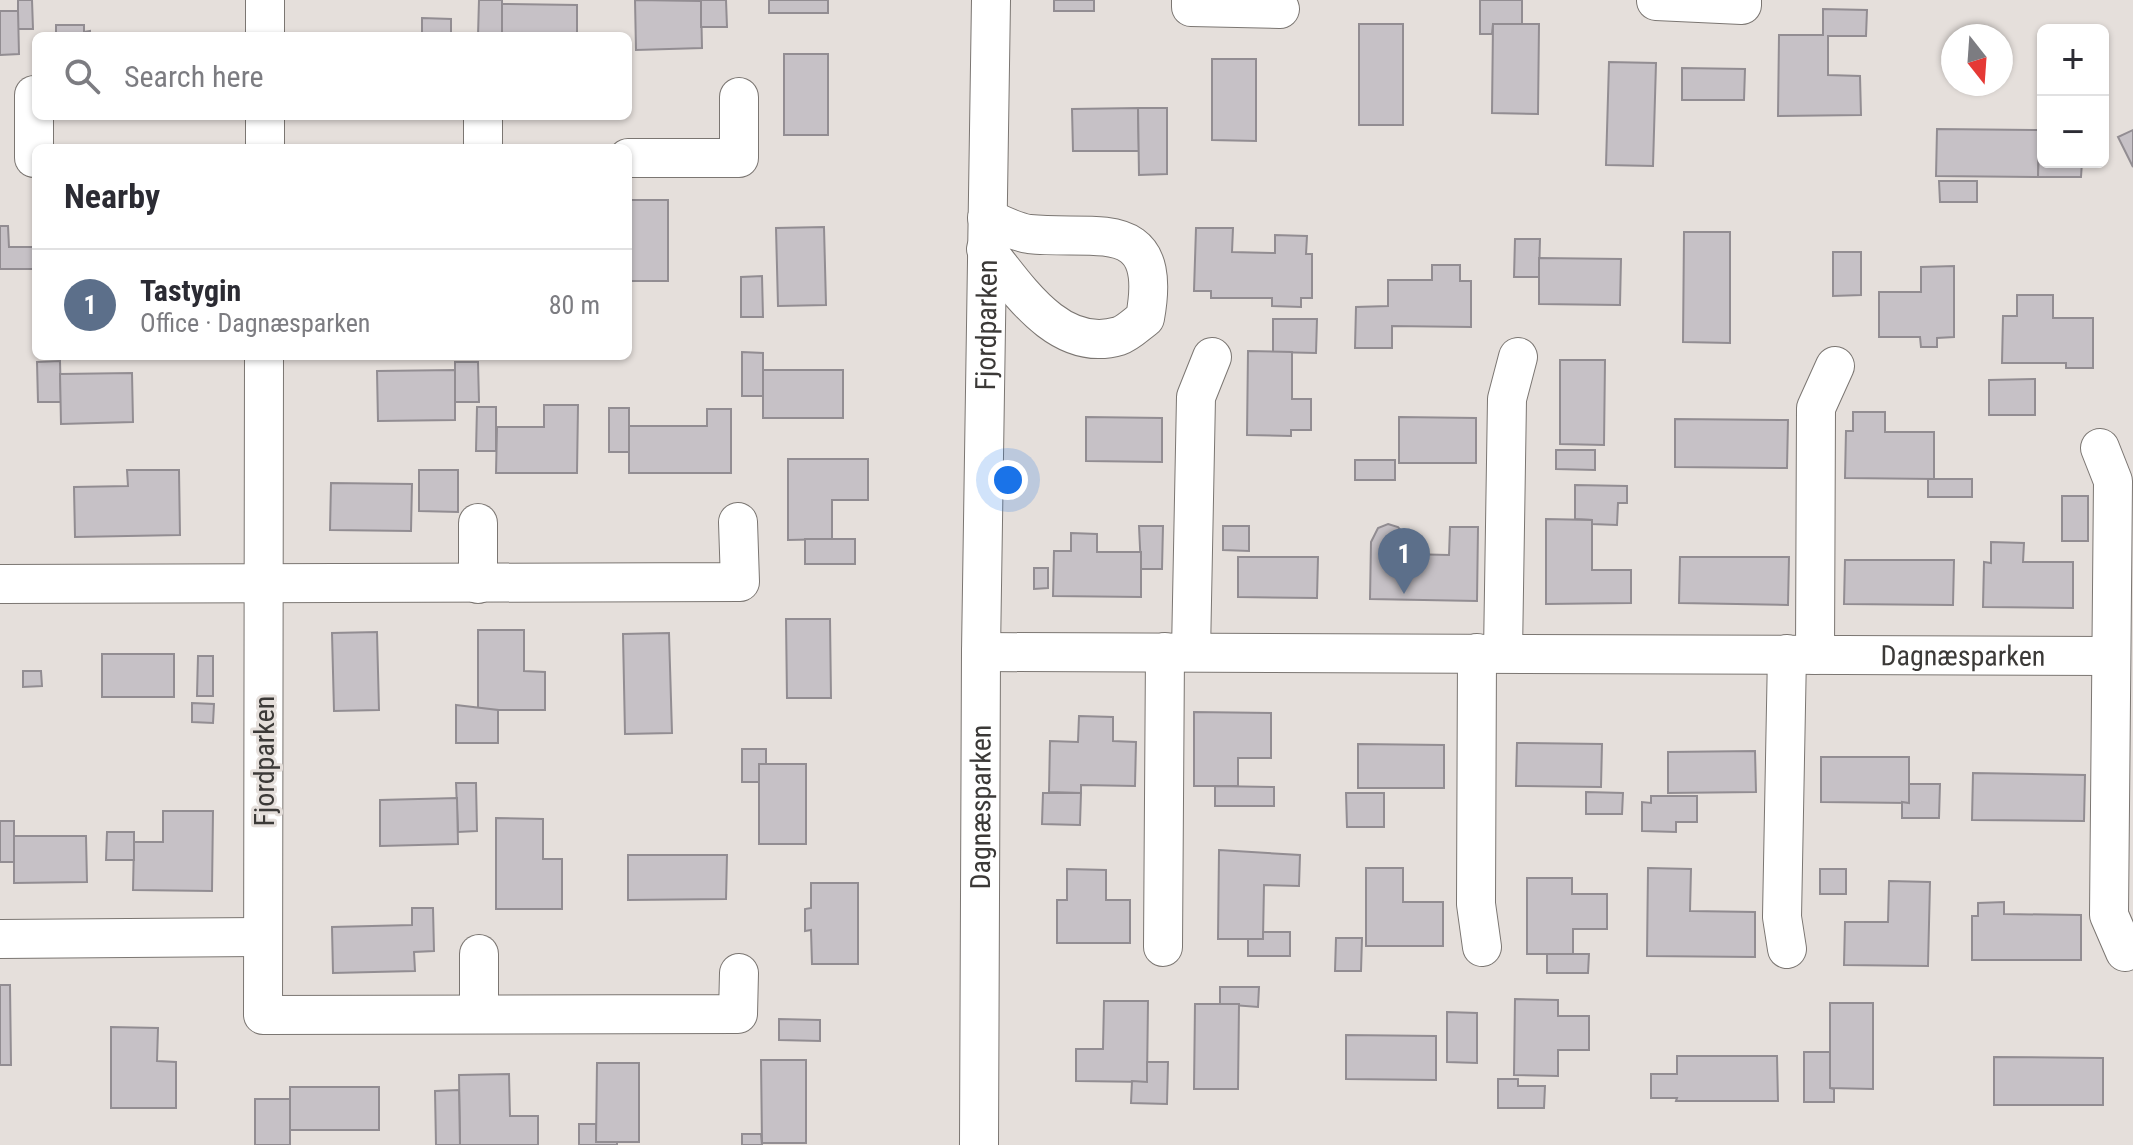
<!DOCTYPE html>
<meta charset="utf-8">
<style>
:root{--surface:#fff;--page:#f7f7f7;--text:#2b2b33;--muted:#7c7c81;--line:#e1e1e2;--accent:#0b8043}
body{margin:0;font-family:"Roboto Condensed",sans-serif;background:var(--page);color:var(--text)}
.controls{position:absolute;right:24px;top:24px;display:grid;overflow:hidden;border-radius:12px;box-shadow:0 2px 6px #0004}
.controls button{width:72px;height:72px;display:grid;place-items:center;padding:0;border:0;border-bottom:2px solid var(--line);background:var(--surface);color:var(--text);font:40px sans-serif}
.compass{position:absolute;left:1941px;top:24px;width:72px;height:72px;border-radius:50%;background:var(--surface);box-shadow:0 2px 6px #0004;rotate:163deg}
.you{position:absolute;left:1008px;top:480px;width:28px;height:28px;margin:-20px;border:6px solid #fff;border-radius:50%;background:#1a73e8;box-shadow:0 0 0 12px #1a73e833}
.badge{display:grid;place-items:center;width:52px;height:52px;border-radius:50%;background:var(--accent);color:#fff;font-size:26px;font-weight:700}
.pin{position:absolute;translate:-50% -66px;filter:drop-shadow(0 2px 4px #0008)}
.pin::after{content:'';position:absolute;top:42px;width:28px;height:24px;background:inherit;clip-path:polygon(0 0,100% 0,50% 100%)}
.list{margin:0;padding:0;list-style:none}
h2{display:flex;justify-content:space-between;align-items:center;height:104px;margin:0;padding:0 32px;font-size:34px}
h2 small{font-size:26px;font-weight:400;color:var(--muted)}
.list li{display:grid;grid-template-columns:52px 1fr auto;gap:24px;align-items:center;box-sizing:border-box;height:112px;padding:0 32px;border-top:2px solid var(--line)}
.list b{display:block;font-size:30px;white-space:nowrap}
.list p{margin:0;font-size:26px;white-space:nowrap;color:var(--muted)}
.list em{font-size:26px;font-style:normal;color:var(--muted)}
.icon{flex:none;width:44px;height:44px;fill:none;stroke:currentColor;stroke-width:2;stroke-linecap:round;stroke-linejoin:round}
.map{position:relative;flex:none;width:2133px;height:1145px;overflow:hidden}
.search{position:absolute;background:var(--surface);box-shadow:0 2px 6px #0004;left:32px;top:32px;width:600px;height:88px;display:flex;align-items:center;gap:20px;box-sizing:border-box;padding:0 28px;border-radius:12px;color:var(--muted);font-size:30px}
.panel{position:absolute;background:var(--surface);box-shadow:0 2px 6px #0004;left:32px;top:144px;width:600px;height:216px;border-radius:12px}
.map>svg:first-child{display:block}
</style>
<div class="map">
<svg width="2133" height="1145" viewBox="0 0 2133 1145">
<rect width="100%" height="100%" fill="#e5dfdb"/>
<g fill="#c6c1c6" stroke="#928d92" stroke-width="2">
<path d="M18,0H32L33,29H18Z"/>
<path d="M479,0H502V36H478Z"/>
<path d="M635,0L701,1L702,48L636,50Z"/>
<path d="M726,0L727,27H701V0Z"/>
<rect x="769" y="0" width="59" height="13"/>
<rect x="1054" y="0" width="40" height="11"/>
<path d="M1480,0H1522V24H1493L1492,34H1480Z"/>
<path d="M502,4L577,5V36H502Z"/>
<path d="M1823,9L1867,10L1866,36H1828V75L1860,76L1861,115L1778,116L1779,35H1823Z"/>
<path d="M0,11H18L19,54L0,55Z"/>
<path d="M422,18L451,19V36H422Z"/>
<rect x="1359" y="24" width="44" height="101"/>
<path d="M1493,24H1539L1538,114L1492,113Z"/>
<path d="M56,25H84V32L90,31V36H56Z"/>
<rect x="784" y="54" width="44" height="81"/>
<path d="M1212,59H1256V141L1212,140Z"/>
<path d="M1609,62L1656,63L1653,166L1606,165Z"/>
<path d="M1682,68L1745,69L1744,100H1682Z"/>
<path d="M1138,108L1139,151H1073L1072,109Z"/>
<path d="M1138,108H1167V174L1139,175Z"/>
<path d="M1937,129L2039,130L2038,177L1936,176Z"/>
<path d="M2133,130V167L2118,137Z"/>
<path d="M2039,144H2043V162H2082L2081,177H2038Z"/>
<path d="M1939,181H1977V202H1940Z"/>
<rect x="628" y="200" width="40" height="81"/>
<path d="M0,226H8L9,247H34V269H0Z"/>
<path d="M824,227L826,305L778,306L776,228Z"/>
<path d="M1196,228H1233L1232,252L1275,253V235L1307,236L1306,254H1312V298H1301V307L1272,306V298H1211V291H1194Z"/>
<path d="M1684,232H1730V343L1683,342Z"/>
<path d="M1515,239H1540L1539,277H1514Z"/>
<path d="M1833,252H1861V295L1833,296Z"/>
<path d="M1539,258L1621,259L1620,305L1539,304Z"/>
<path d="M1432,265H1460V281H1471V327L1392,326V348H1355L1356,307L1388,306V280H1432Z"/>
<path d="M1954,266V337L1937,338V347H1921L1920,337H1879V292H1921V267Z"/>
<path d="M762,276L763,317H741V277Z"/>
<path d="M2017,295H2053V318H2093V368H2066V363H2002L2003,316H2017Z"/>
<path d="M1273,319H1317L1316,353L1273,352Z"/>
<path d="M1248,351L1292,352V399H1311V430H1291V436L1247,435Z"/>
<path d="M742,352L763,353V396H742Z"/>
<path d="M1560,360H1605L1604,445L1560,444Z"/>
<path d="M60,361L61,402H38L37,362Z"/>
<path d="M455,362H478L479,402H455Z"/>
<path d="M455,370V420L378,421L377,371Z"/>
<rect x="763" y="370" width="80" height="48"/>
<path d="M132,373L133,422L61,424L60,374Z"/>
<path d="M2035,379V415H1989V380Z"/>
<path d="M544,405H578L577,473H496L497,427H544Z"/>
<path d="M477,407H496V451H476Z"/>
<rect x="609" y="408" width="20" height="44"/>
<path d="M707,409H731V473H629V426H707Z"/>
<path d="M1853,412H1885V432H1934V479L1845,478L1846,431H1853Z"/>
<path d="M1086,417L1162,418V462L1086,461Z"/>
<path d="M1399,417L1476,418V463H1399Z"/>
<path d="M1675,419L1788,420L1787,468L1675,467Z"/>
<path d="M1556,450H1595V470L1556,469Z"/>
<path d="M788,459H868V500H832V539L788,540Z"/>
<rect x="1355" y="460" width="40" height="20"/>
<path d="M127,470H179L180,535L75,537L74,487L128,486Z"/>
<path d="M419,470H458V512L419,511Z"/>
<rect x="1928" y="479" width="44" height="18"/>
<path d="M331,483L412,484L411,531L330,530Z"/>
<path d="M1575,485L1627,486V503H1618L1617,525L1592,524V520L1575,519Z"/>
<rect x="2062" y="496" width="26" height="45"/>
<path d="M1546,519L1592,520V570H1631V603L1546,604Z"/>
<path d="M1388,524L1398,527L1404,534L1406,554L1449,555L1450,527H1478L1477,601L1370,599L1371,542L1378,528Z"/>
<path d="M1139,526H1163L1162,569H1141Z"/>
<path d="M1223,526H1249V551L1223,550Z"/>
<path d="M1071,533L1097,534V552H1141V597L1053,596L1054,551H1071Z"/>
<rect x="805" y="539" width="50" height="25"/>
<path d="M1991,542L2024,543L2023,562H2073V608L1983,607L1984,562L1991,563Z"/>
<path d="M1238,557H1318L1317,598L1238,597Z"/>
<path d="M1680,557H1789L1788,605L1679,603Z"/>
<path d="M1845,560H1954L1953,605L1844,604Z"/>
<path d="M1034,568H1048V588L1034,589Z"/>
<path d="M786,619H830L831,698H787Z"/>
<path d="M478,630H524V671L545,672V710H478Z"/>
<path d="M377,632L379,710L334,711L332,633Z"/>
<path d="M669,633L672,733L625,734L623,634Z"/>
<rect x="102" y="654" width="72" height="43"/>
<path d="M198,656H213V696H197Z"/>
<path d="M23,671H41L42,686L23,687Z"/>
<path d="M192,703L214,704L213,723L192,722Z"/>
<path d="M456,705L498,710V743H456Z"/>
<path d="M1194,712L1271,713V758H1238V786H1194Z"/>
<path d="M1079,716L1113,717V741L1136,742L1135,786L1081,785V793L1049,792L1050,741L1078,742Z"/>
<path d="M1517,743L1602,744L1601,787L1516,786Z"/>
<path d="M1358,744L1444,745V788H1358Z"/>
<path d="M742,749H766V764H759V782H742Z"/>
<path d="M1755,751L1756,792L1668,793V752Z"/>
<path d="M1821,757H1909V803L1821,802Z"/>
<rect x="759" y="764" width="47" height="80"/>
<path d="M1973,773L2085,775L2084,821L1972,820Z"/>
<path d="M456,783H476L477,831L458,832Z"/>
<path d="M1909,784H1940L1939,818H1902V802L1909,803Z"/>
<path d="M1215,786L1274,787V806H1215Z"/>
<path d="M1586,792L1623,793L1622,814H1586Z"/>
<path d="M1043,793H1081L1080,825L1042,824Z"/>
<path d="M1346,793H1384V827H1347Z"/>
<path d="M1651,796H1697V822H1676V832L1642,831V802L1651,803Z"/>
<path d="M457,798L458,844L380,846V800Z"/>
<path d="M163,811H213L212,891L133,890L134,842H163Z"/>
<path d="M496,818L543,819V859H562V909H496Z"/>
<rect x="0" y="821" width="14" height="41"/>
<path d="M107,832H134V860H106Z"/>
<path d="M14,836H86L87,882L14,883Z"/>
<path d="M1219,850L1300,855L1299,886L1264,885L1263,939H1218Z"/>
<path d="M628,855H727L726,899L628,900Z"/>
<path d="M1366,868H1403V902H1443V946H1366Z"/>
<path d="M1648,868L1691,869L1690,911L1755,912V957L1647,956Z"/>
<path d="M1067,869L1106,870V900H1130V943H1057V900H1067Z"/>
<rect x="1820" y="869" width="26" height="25"/>
<path d="M1527,878H1572V894H1607V929H1573V954H1527Z"/>
<path d="M1889,881L1930,882L1928,966L1844,965L1845,922H1888Z"/>
<path d="M811,883H858V964H812L811,930L805,931V909L811,908Z"/>
<path d="M2004,902V914L2081,915V960H1972V916H1978V903Z"/>
<path d="M412,908H433L434,951L414,952L415,971L333,973L332,927L412,925Z"/>
<path d="M1263,932H1290V956H1248V939H1263Z"/>
<path d="M1336,938H1362L1361,971H1335Z"/>
<path d="M1547,954H1589L1588,973H1547Z"/>
<path d="M0,985H10L11,1065H0Z"/>
<path d="M1220,987H1259L1258,1007L1220,1004Z"/>
<path d="M1515,999L1558,1000V1016H1589V1050H1558V1076L1514,1075Z"/>
<path d="M1104,1001H1148L1147,1082L1076,1081V1049H1103Z"/>
<path d="M1830,1003H1873V1089L1830,1088Z"/>
<path d="M1195,1004H1239L1238,1089H1194Z"/>
<path d="M1447,1012L1477,1013V1063L1447,1062Z"/>
<path d="M779,1019L820,1020V1041L779,1040Z"/>
<path d="M111,1027L158,1028L157,1061L176,1062V1108H111Z"/>
<path d="M1346,1035L1436,1036V1080L1346,1079Z"/>
<path d="M1804,1052H1830V1088L1834,1089V1102H1804Z"/>
<path d="M1677,1056H1777L1778,1101H1676L1677,1098H1651V1074H1677Z"/>
<path d="M1994,1057L2103,1058V1105H1994Z"/>
<path d="M761,1060H806V1143H762Z"/>
<path d="M1147,1062H1168L1167,1104L1131,1103L1132,1081L1147,1082Z"/>
<path d="M597,1063H639V1142H596Z"/>
<path d="M509,1074L510,1116H538V1145H460L459,1075Z"/>
<path d="M1498,1079H1518V1086H1545L1544,1108H1498Z"/>
<rect x="290" y="1087" width="89" height="43"/>
<path d="M459,1090L460,1145H436L435,1091Z"/>
<rect x="255" y="1099" width="35" height="46"/>
<path d="M579,1124H596V1142H617V1145H579Z"/>
<path d="M742,1134H761L762,1145H742Z"/>
</g>
<g fill="none" stroke-linecap="round" stroke-linejoin="round">
<g stroke="#7b7672" stroke-width="40">
<g id="minor">
<path d="M1191,0V7L1280,9"/>
<path d="M1656,1L1742,5V0"/>
<path d="M265,36V0"/>
<path d="M265,148V116"/>
<path d="M483,148V116"/>
<path d="M34,158V95"/>
<path d="M628,158H739V97"/>
<path d="M986,249C1018,289 1059,354 1119,336C1128,333 1138,323 1145,318C1164,214 1096,241 1029,234C1015,232 1000,224 987,218"/>
<path d="M264,356L263,1015L738,1014L739,973"/>
<path d="M2100,448L2113,481L2109,915L2125,952"/>
<path d="M478,523V584"/>
<path d="M0,584L740,582L738,522"/>
<path id="s1" d="M981,652L2111,656"/>
<path d="M1191,652L1196,397L1212,357"/>
<path d="M1477,653L1476,904L1482,947"/>
<path d="M1503,653L1507,399L1518,357"/>
<path d="M1787,654L1782,917L1787,949"/>
<path d="M1815,655L1816,408L1835,366"/>
<path d="M0,939L263,937"/>
<path d="M1163,947L1165,652"/>
<path d="M479,954V1014"/>
<path id="s2" d="M979,1145L981,652L991,0"/>
</g>
</g>
<use href="#minor" stroke="#fff" stroke-width="38"/>
</g>
<g text-anchor="middle" stroke-width="6" stroke-linejoin="round" paint-order="stroke">
<g font-size="28" fill="#3b3937" stroke="#e5dfdb">
<text dy="10" stroke="none"><textPath href="#s2" startOffset="820">Fjordparken</textPath></text>
<text dy="10" stroke="none"><textPath href="#s1" startOffset="982">Dagnæsparken</textPath></text>
<text transform="translate(264 761) rotate(-90)" y="10">Fjordparken</text>
<text dy="10" stroke="none"><textPath href="#s2" startOffset="338">Dagnæsparken</textPath></text>
</g>
</g>
</svg>
<div class="controls">
<button>+</button>
<button>−</button>
</div>
<svg class="compass" viewBox="-18 -18 36 36"><path d="M0-13l5 13h-10z" fill="#e53935"/><path d="M0 13l5-13h-10z" fill="#7c7c81"/></svg>
<div class="you"></div>
<div class="pin badge" style="left:1404px;top:594px;background:#5c6f8a">1</div>
<div class="search"><svg class="icon" aria-label="search" viewBox="0 0 24 24"><circle cx="10" cy="10" r="6"/><path d="M15 15l6 6"/></svg>Search here</div>
<section class="panel">
<h2>Nearby<small></small></h2>
<ul class="list">
<li><span class="badge" style="background:#5c6f8a">1</span><div><b>Tastygin</b><p>Office · Dagnæsparken</p></div><em>80 m</em></li>
</ul>
</section>
</div>
